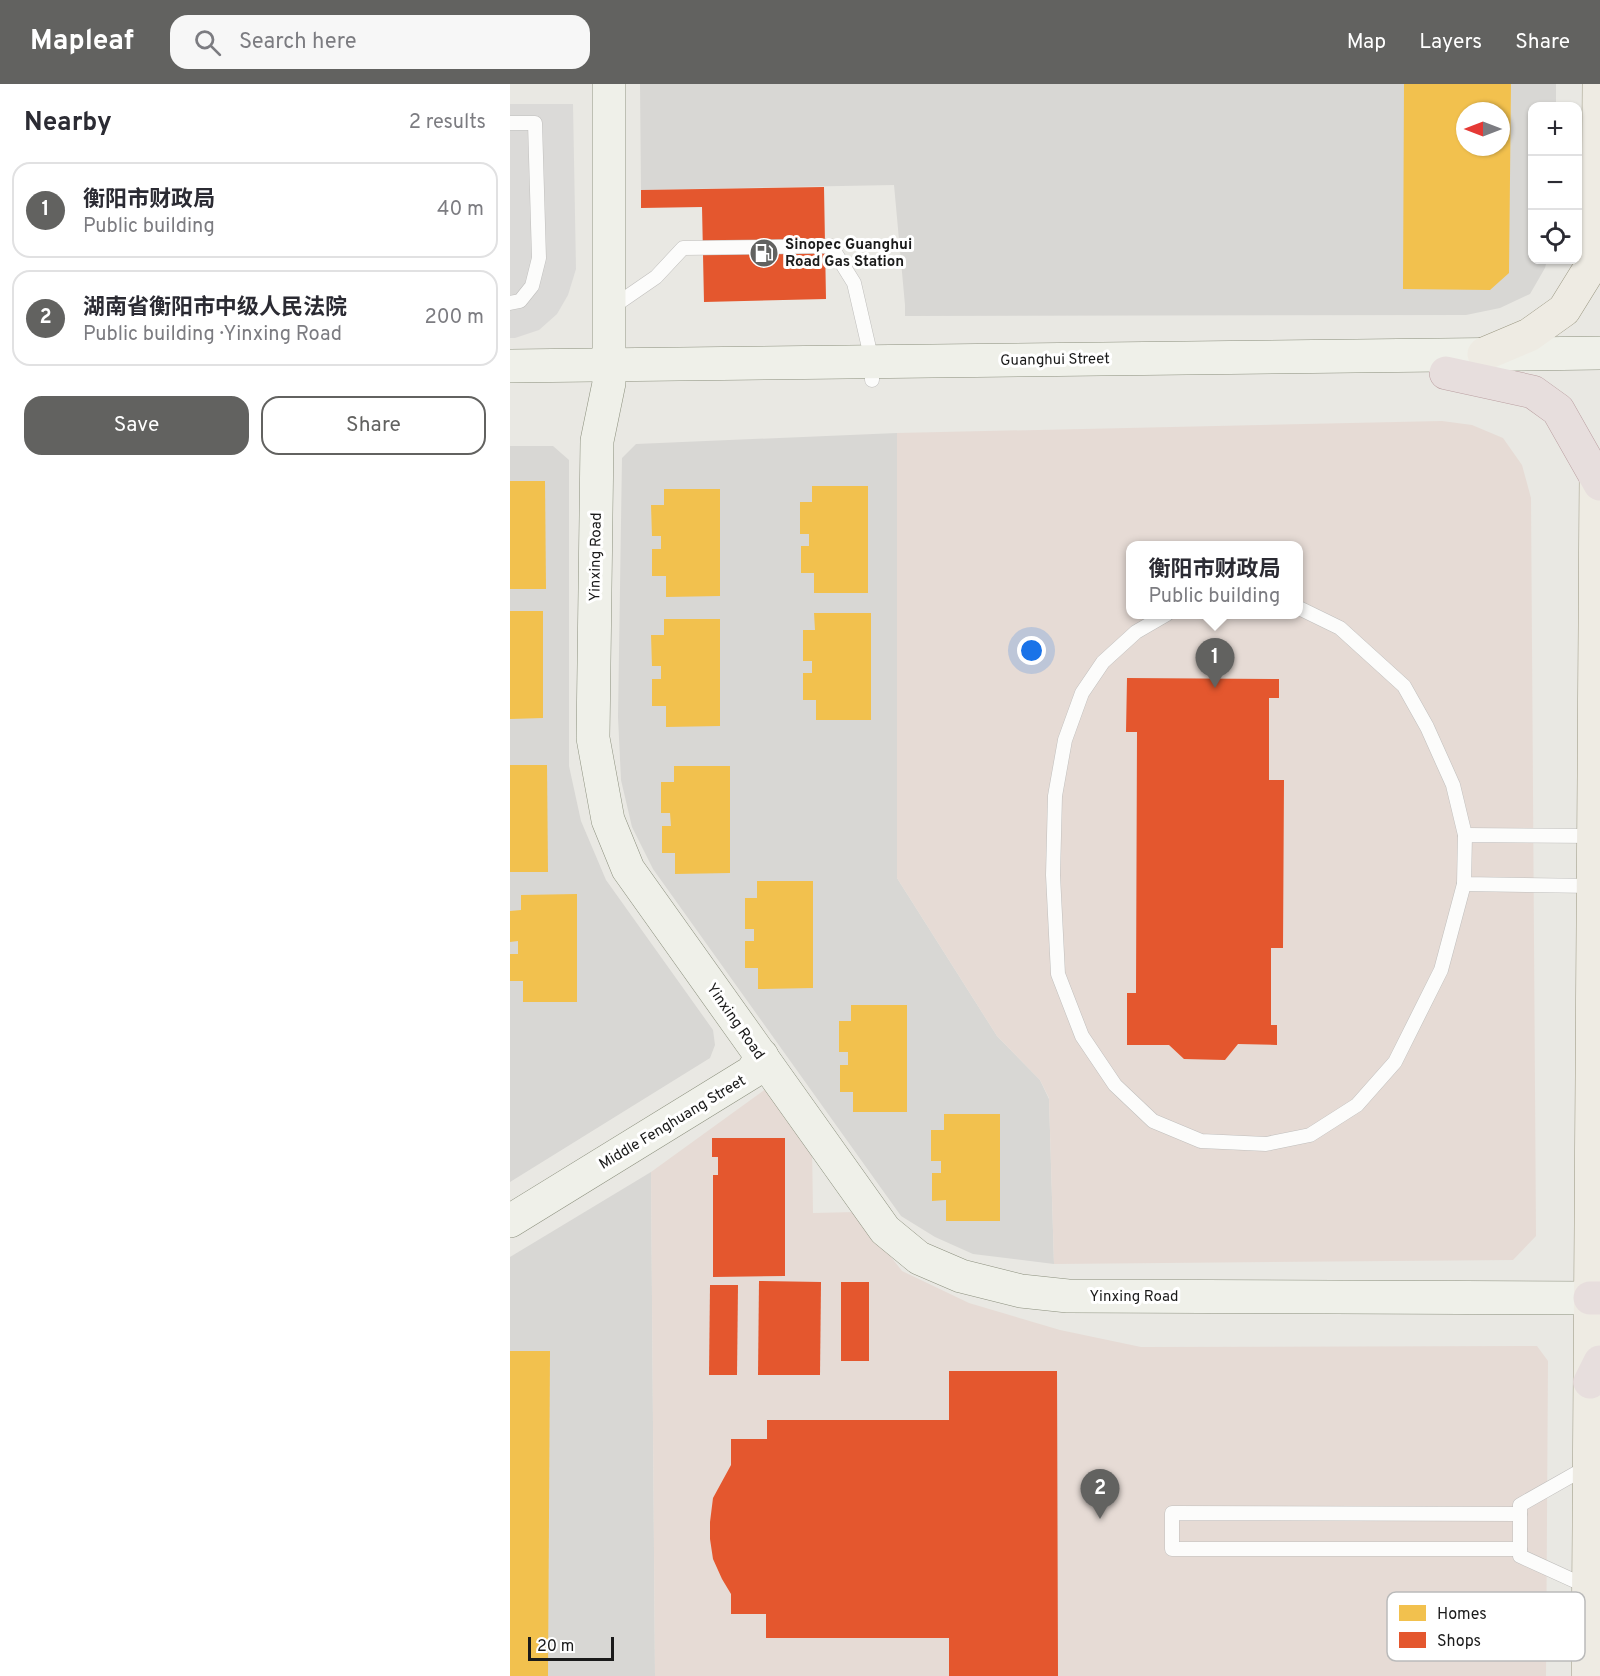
<!DOCTYPE html>
<meta charset="utf-8">
<style>
:root{--surface:#fff;--page:#f7f7f7;--text:#2b2b33;--muted:#7c7c81;--line:#e1e1e2;--accent:#626260}
body{margin:0;font-family:Overpass,"Noto Sans SC",sans-serif;background:var(--page);color:var(--text)}
.controls{position:absolute;right:18px;top:18px;display:grid;overflow:hidden;border-radius:12px;box-shadow:0 2px 4px #0004}
.controls button{width:54px;height:54px;display:grid;place-items:center;padding:0;border:0;border-bottom:2px solid var(--line);background:var(--surface);color:var(--text);font:30px sans-serif}
.compass{position:absolute;left:946px;top:18px;width:54px;height:54px;border-radius:50%;background:var(--surface);box-shadow:0 2px 4px #0004;rotate:270deg}
.scale{position:absolute;left:18px;bottom:15px;width:86px;box-sizing:border-box;padding-left:6px;border:3px solid #1a1a1a;border-top:0;font-size:16px;line-height:21px;white-space:nowrap;color:#1a1a1a;-webkit-text-stroke:4px #fff;paint-order:stroke}
.you{position:absolute;left:522px;top:567px;width:21px;height:21px;margin:-15px;border:4px solid #fff;border-radius:50%;background:#1a73e8;box-shadow:0 0 0 9px #1a73e833}
.badge{display:grid;place-items:center;width:39px;height:39px;border-radius:50%;background:var(--accent);color:#fff;font-size:20px;font-weight:700}
.pin{position:absolute;translate:-50% -50px;filter:drop-shadow(0 2px 3px #0008)}
.pin::after{content:'';position:absolute;top:32px;width:21px;height:18px;background:inherit;clip-path:polygon(0 0,100% 0,50% 100%)}
.popup{position:absolute;left:616px;top:457px;width:177px;height:78px;box-sizing:border-box;display:grid;place-content:center;border-radius:12px;background:var(--surface);filter:drop-shadow(0 2px 4px #0005);font-size:20px;white-space:nowrap;color:var(--muted)}
.popup b{font-size:22px;color:var(--text)}
.popup::after{content:'';position:absolute;left:50%;top:100%;margin-left:-12px;border:12px solid transparent;border-top-color:var(--surface)}
.list{margin:0;padding:0;list-style:none}
h2{display:flex;justify-content:space-between;align-items:center;height:78px;margin:0;padding:0 24px;font-size:26px}
h2 small{font-size:20px;font-weight:400;color:var(--muted)}
.list li{display:grid;grid-template-columns:39px 1fr auto;gap:18px;align-items:center;box-sizing:border-box;height:96px;margin:0 12px 12px;padding:0 12px;border:2px solid var(--line);border-radius:18px}
.list b{display:block;font-size:22px;white-space:nowrap}
.list p{margin:0;font-size:20px;white-space:nowrap;color:var(--muted)}
.list em{font-size:20px;font-style:normal;color:var(--muted)}
.actions{display:flex;gap:12px;padding:18px 24px}
.actions a{flex:1;padding:14px 0;border:2px solid var(--accent);border-radius:18px;text-align:center;font-size:21px;color:var(--accent)}
.actions .main{background:var(--accent);color:#fff}
.icon{flex:none;width:33px;height:33px;fill:none;stroke:currentColor;stroke-width:2;stroke-linecap:round;stroke-linejoin:round}
.map{position:relative;flex:none;width:1090px;height:1592px;overflow:hidden}
header{display:flex;align-items:center;gap:36px;box-sizing:border-box;height:84px;padding:0 30px;background:var(--accent);color:#fff}
header strong{font-size:28px}
nav{display:flex;gap:33px;margin-inline-start:auto;font-size:21px}
.search{width:420px;height:54px;background:var(--page);display:flex;align-items:center;gap:15px;box-sizing:border-box;padding:0 21px;border-radius:18px;color:var(--muted);font-size:22px}
main{display:flex}
aside{flex:1;background:var(--surface)}
.map>svg:first-child{display:block}
</style>
<header>
<strong>Mapleaf</strong>
<div class="search"><svg class="icon" aria-label="search" viewBox="0 0 24 24"><circle cx="10" cy="10" r="6"/><path d="M15 15l6 6"/></svg>Search here</div>
<nav><a>Map</a><a>Layers</a><a>Share</a></nav>
</header>
<main>
<aside>
<h2>Nearby<small>2 results</small></h2>
<ul class="list">
<li><span class="badge">1</span><div><b>衡阳市财政局</b><p>Public building</p></div><em>40 m</em></li>
<li><span class="badge">2</span><div><b>湖南省衡阳市中级人民法院</b><p>Public building · Yinxing Road</p></div><em>200 m</em></li>
</ul>
<div class="actions"><a class="main">Save</a><a>Share</a></div>
</aside>
<div class="map">
<svg width="1090" height="1592" viewBox="0 0 1090 1592">
<rect width="100%" height="100%" fill="#e9e8e3"/>
<g fill="#d8d7d4" fill-rule="evenodd">
<path d="M130,0H1046V22H1023V176H1037L1035,184L1020,210L990,224L956,231L395,232V221L384,101L131,106ZM955,27H991V63H955Z"/>
<path d="M387,349V794L487,952L530,996L539,1015L544,1180L463,1170L425,1153L391,1132L143,785L122,743L111,696L108,633L112,374L126,360Z"/>
<path d="M0,362H43L59,376V682L71,737L96,796L203,946L205,961L200,974L0,1098Z"/>
<path d="M141,1088L145,1592H0V1173Z"/>
</g>
<g fill="#e6dbd5" fill-rule="evenodd">
<path d="M932,337L962,341L993,354L1012,381L1021,414L1026,1152L1003,1176L544,1180L539,1014L530,996L487,952L387,794V349ZM621,462H789V530H621Z"/>
<path d="M257,1004L302,1060L303,1129L346,1128L392,1187L459,1219L550,1246L631,1263L1027,1262L1038,1277L1036,1592H145L141,1088Z"/>
</g>
<path fill="#dbdad8" d="M0,20H63L66,185L58,211L47,230L29,246L5,254H0Z"/>
<g fill="#f2c14e" fill-rule="evenodd">
<path d="M894,0H1001L999,189L980,206L893,205ZM955,27H991V63H955Z"/>
<path d="M0,397H35L36,505H0Z"/>
<path d="M302,402H358V509H304V489H291V462H299V450H290V418H302Z"/>
<path d="M154,405H210V512L156,513V492H142V465H151V452H142L141,421H154Z"/>
<path d="M0,527H33V634L0,635Z"/>
<path d="M304,529H361V636H306V616H293V589H302V577H293V546H305Z"/>
<path d="M154,535H210V642L156,643V622H142V595H151V582H142L141,551H154Z"/>
<path d="M0,681H37L38,788H0Z"/>
<path d="M164,682H220V789L165,790V769H152V742H161L160,729H151V698H164Z"/>
<path d="M247,797H303V904L248,905V884H235V857H244V845H235V814H247Z"/>
<path d="M67,810V918H13V897H0V870H8V857L0,858V827L11,826V811Z"/>
<path d="M341,921H397V1028H343V1008H330V981H338V968H329V937H341Z"/>
<path d="M434,1030H490V1137H436V1116L422,1117V1089H431V1077H421V1046H434Z"/>
<path d="M0,1267H40L38,1592H0Z"/>
</g>
<g fill="#e4572e">
<path d="M314,103L316,215L194,218L192,123L131,124V106Z"/>
<path d="M617,594L769,595V614H759V696H774L773,864H761V941H767V961L728,960L715,976L674,975L659,961H617V909H626L627,648H616Z"/>
<path d="M202,1054H275V1192L203,1193V1091H208V1073H202Z"/>
<path d="M249,1197L311,1198L310,1291H248Z"/>
<rect x="331" y="1198" width="28" height="79"/>
<path d="M200,1201H228L227,1291H199Z"/>
<path d="M439,1287H547L548,1592H439V1554H256V1530H221V1510L212,1495L203,1475L200,1455V1438L203,1414L221,1381V1355H257V1336H439Z"/>
</g>
<g fill="none" stroke-linecap="round" stroke-linejoin="round">
<g stroke="#c0bfbd" stroke-width="15">
<g id="lane">
<path d="M0,39H25L29,174L22,202L10,217L0,219"/>
<path d="M101,224L146,193L173,164L321,162L344,199L362,277V296"/>
<path d="M789,524L830,544L894,602L917,643L943,701L955,751"/>
<path d="M657,530L626,548L593,578L572,609L555,656L545,712L543,791L548,890L572,952L605,1001L643,1037L691,1057L756,1060L800,1051L847,1021L885,978L931,886L954,800"/>
<path d="M1083,802L954,800L955,751L1084,752"/>
<path d="M1077,1383L1010,1421V1472L1078,1503"/>
<path d="M1010,1465H662V1429L1010,1430"/>
</g>
</g>
<g stroke="#8c907e" stroke-width="34">
<g id="secondary">
<path d="M99,0V299L87,357L83,654L98,736L118,785L375,1146L409,1174L451,1192L511,1207L558,1212L1080,1214"/>
<path d="M0,282L1090,269"/>
<path d="M0,1137L242,988L252,972"/>
</g>
</g>
<g stroke="#9b9883" stroke-width="34">
<g id="primary">
<path d="M974,270L1019,251L1054,226L1080,184L1088,156L1089,0"/>
<path d="M1078,1592L1086,392"/>
</g>
</g>
<g stroke="#ba9fa1" stroke-width="34">
<g id="highway">
<path d="M936,289L1023,308L1048,326L1090,400"/>
<path d="M1080,1214H1090"/>
<path d="M1080,1298L1090,1278"/>
</g>
</g>
<use href="#lane" stroke="#fcfcfb" stroke-width="14"/>
<use href="#secondary" stroke="#eff0e9" stroke-width="33"/>
<use href="#primary" stroke="#eeebe3" stroke-width="33"/>
<use href="#highway" stroke="#e7dedd" stroke-width="33"/>
</g>
<defs>
<g id="fuel-disc" transform="scale(1.5)"><circle r="9.5" fill="#626260" stroke="#fff"/><path d="M-5.5-6h7V0h2V4h1.3V-2.5L3-4.5l.8-.8L6-3V5H2.5V1h-1V6h-7ZM-4.2-4.7v3.2H.2V-4.7Z" fill="#fff"/></g>
</defs>
<g fill-rule="evenodd">
<use href="#fuel-disc" x="254" y="169"/>
</g>
<g text-anchor="middle" stroke-width="6" stroke-linejoin="round" paint-order="stroke">
<g font-size="15" font-weight="bold" fill="#1a1a1a" stroke="#fff" text-anchor="start">
<text x="275" y="165">Sinopec Guanghui<tspan x="275" dy="17">Road Gas Station</tspan></text>
</g>
<g font-size="15" fill="#1a1a1a" stroke="#fff">
<text transform="translate(545 275) rotate(-1)" y="5">Guanghui Street</text>
<text transform="translate(85 473) rotate(-89)" y="5">Yinxing Road</text>
<text transform="translate(226 937) rotate(55)" y="5">Yinxing Road</text>
<text transform="translate(162 1038) rotate(-31)" y="5">Middle Fenghuang Street</text>
<text x="624" y="1217">Yinxing Road</text>
</g>
</g>
<rect x="877" y="1508" width="198" height="69" rx="9" fill="#fff" stroke="#bababa" stroke-width="1.5"/>
<rect x="889" y="1521" width="27" height="16" fill="#f2c14e"/>
<rect x="889" y="1548" width="27" height="16" fill="#e4572e"/>
<g font-size="16" fill="#1a1a1a">
<text x="927" y="1535">Homes</text>
<text x="927" y="1562">Shops</text>
</g>
</svg>
<div class="controls">
<button>+</button>
<button>−</button>
<button><svg class="icon" aria-label="locate" viewBox="0 0 24 24"><circle cx="12" cy="12" r="6"/><path d="M12 2v4M12 18v4M2 12h4M18 12h4"/></svg></button>
</div>
<svg class="compass" viewBox="-18 -18 36 36"><path d="M0-13l5 13h-10z" fill="#e53935"/><path d="M0 13l5-13h-10z" fill="#7c7c81"/></svg>
<div class="scale">20 m</div>
<div class="you"></div>
<div class="pin badge" style="left:705px;top:604px">1</div>
<div class="popup"><b>衡阳市财政局</b>Public building</div>
<div class="pin badge" style="left:590px;top:1435px">2</div>
</div>
</main>
